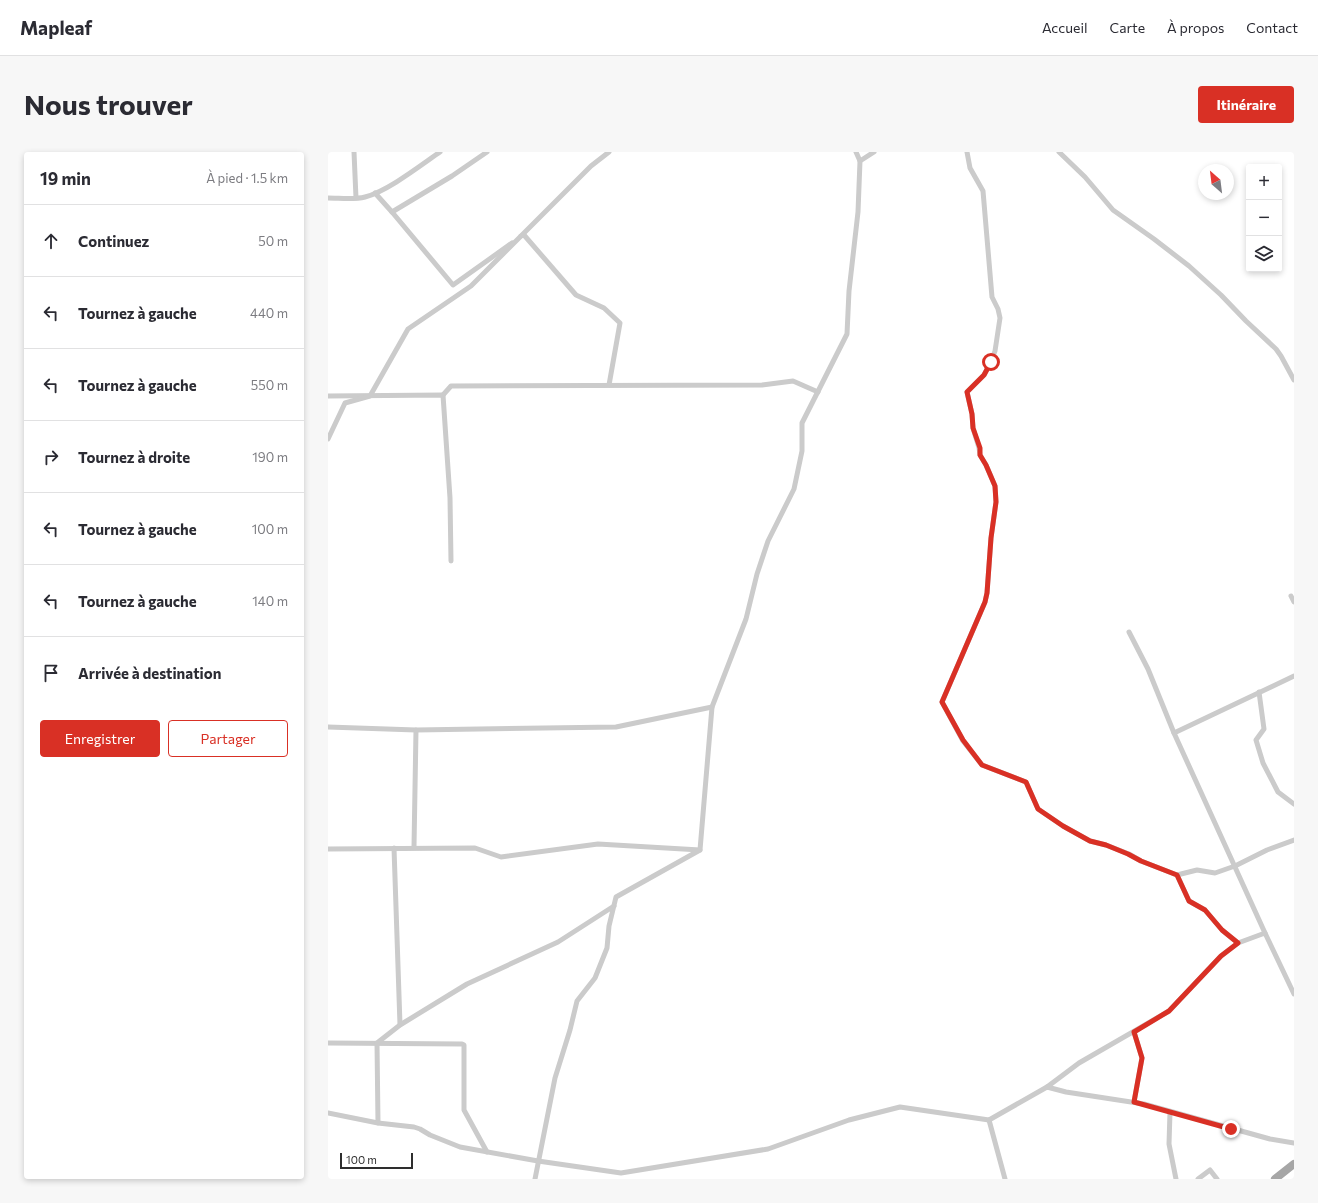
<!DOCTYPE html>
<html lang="fr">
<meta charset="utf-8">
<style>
:root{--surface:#fff;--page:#f7f7f7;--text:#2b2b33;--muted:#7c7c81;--line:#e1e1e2;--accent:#d93025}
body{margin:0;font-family:Commissioner,sans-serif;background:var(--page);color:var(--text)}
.controls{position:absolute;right:12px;top:12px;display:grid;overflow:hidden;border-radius:4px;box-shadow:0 2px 6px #0003}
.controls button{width:36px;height:36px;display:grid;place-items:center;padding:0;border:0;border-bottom:1px solid var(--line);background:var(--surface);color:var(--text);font:20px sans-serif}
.compass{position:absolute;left:870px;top:12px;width:36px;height:36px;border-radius:50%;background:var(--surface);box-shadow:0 2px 6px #0003;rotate:332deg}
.scale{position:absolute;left:12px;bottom:10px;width:73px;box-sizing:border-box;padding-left:4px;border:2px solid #2e2e2e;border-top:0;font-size:11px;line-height:14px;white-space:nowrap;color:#2e2e2e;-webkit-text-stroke:3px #fff;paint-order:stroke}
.stop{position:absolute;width:12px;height:12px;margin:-9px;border:3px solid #d93025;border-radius:50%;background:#fff}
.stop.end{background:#d93025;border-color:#fff;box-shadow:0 1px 4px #0008}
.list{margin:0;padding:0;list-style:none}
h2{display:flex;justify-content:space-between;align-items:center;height:52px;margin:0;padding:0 16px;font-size:17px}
h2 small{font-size:13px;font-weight:400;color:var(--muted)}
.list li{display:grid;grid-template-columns:26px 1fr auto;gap:12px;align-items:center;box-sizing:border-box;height:72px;padding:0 16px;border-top:1px solid var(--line)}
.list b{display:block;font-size:15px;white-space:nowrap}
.list em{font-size:13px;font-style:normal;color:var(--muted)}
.actions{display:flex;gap:8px;padding:12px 16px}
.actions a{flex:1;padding:9px 0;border:1px solid var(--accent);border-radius:4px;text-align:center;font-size:14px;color:var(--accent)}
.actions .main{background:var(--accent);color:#fff}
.icon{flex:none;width:22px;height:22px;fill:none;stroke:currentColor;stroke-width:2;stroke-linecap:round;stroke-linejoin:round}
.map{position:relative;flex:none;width:966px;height:1027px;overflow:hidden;border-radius:4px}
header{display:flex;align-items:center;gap:24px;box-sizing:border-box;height:56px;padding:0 20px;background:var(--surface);border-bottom:1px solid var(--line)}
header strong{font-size:19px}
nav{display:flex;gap:22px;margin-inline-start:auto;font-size:14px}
.intro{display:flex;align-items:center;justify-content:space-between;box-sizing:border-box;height:96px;padding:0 24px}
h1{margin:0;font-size:28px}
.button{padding:10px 18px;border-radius:4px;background:var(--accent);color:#fff;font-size:14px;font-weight:700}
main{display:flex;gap:24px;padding:0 24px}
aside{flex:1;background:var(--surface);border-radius:4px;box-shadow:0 2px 6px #0003}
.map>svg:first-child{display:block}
</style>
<header>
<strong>Mapleaf</strong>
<nav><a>Accueil</a><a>Carte</a><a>À propos</a><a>Contact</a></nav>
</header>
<div class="intro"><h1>Nous trouver</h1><a class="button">Itinéraire</a></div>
<main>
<aside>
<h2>19 min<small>À pied · 1.5 km</small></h2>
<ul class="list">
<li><svg class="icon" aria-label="ahead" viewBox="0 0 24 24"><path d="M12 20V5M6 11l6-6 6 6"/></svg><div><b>Continuez</b></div><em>50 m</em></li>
<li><svg class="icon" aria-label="left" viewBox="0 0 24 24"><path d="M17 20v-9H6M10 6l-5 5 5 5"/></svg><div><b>Tournez à gauche</b></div><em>440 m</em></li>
<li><svg class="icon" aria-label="left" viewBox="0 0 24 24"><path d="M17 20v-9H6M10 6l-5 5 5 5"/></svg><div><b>Tournez à gauche</b></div><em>550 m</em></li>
<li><svg class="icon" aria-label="right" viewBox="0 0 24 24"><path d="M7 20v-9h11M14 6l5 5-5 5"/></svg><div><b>Tournez à droite</b></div><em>190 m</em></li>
<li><svg class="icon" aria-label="left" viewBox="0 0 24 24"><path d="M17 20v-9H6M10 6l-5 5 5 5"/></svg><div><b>Tournez à gauche</b></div><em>100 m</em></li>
<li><svg class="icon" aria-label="left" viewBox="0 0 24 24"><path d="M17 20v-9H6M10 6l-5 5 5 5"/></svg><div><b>Tournez à gauche</b></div><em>140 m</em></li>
<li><svg class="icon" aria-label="arrive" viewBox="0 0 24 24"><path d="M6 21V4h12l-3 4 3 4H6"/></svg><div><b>Arrivée à destination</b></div></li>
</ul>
<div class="actions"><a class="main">Enregistrer</a><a>Partager</a></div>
</aside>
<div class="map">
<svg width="966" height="1027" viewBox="0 0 966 1027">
<rect width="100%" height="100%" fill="#fff"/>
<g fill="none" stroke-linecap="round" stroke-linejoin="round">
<g stroke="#cbcbcb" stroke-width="5">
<path d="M26,0L28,46"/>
<path d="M528,0L532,9"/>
<path d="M639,0L642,16L655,39L664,145L670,157L672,166L667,199L663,210L656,223L639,240L644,262L645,276L651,296L652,303L658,313L667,334L668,350L663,386L659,441L657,450L614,550L635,589L654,613L698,630L710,657L735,674L762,689L778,693L801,702L813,709L849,723L861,749L877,758L894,778L910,791L937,781L966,842"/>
<path d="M731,0L757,25L785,58L826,87L861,114L893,143L918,169L948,197L953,204L966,228"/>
<path d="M47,41L64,60L125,133L184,91"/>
<path d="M0,46C12,46 26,48 37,45C60,39 93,13 112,0"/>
<path d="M64,60L124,24L159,0"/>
<path d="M193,84L196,83L248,143L276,156L292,171L281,233"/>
<path d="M115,243L123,234L434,233L465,229L490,240"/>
<path d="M0,244L115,243L122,346L123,409"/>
<path d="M0,287L17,251L42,244L80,177L143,134L263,14L281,0"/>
<path d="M963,444L966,450"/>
<path d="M801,480L820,517L846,581"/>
<path d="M931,540L936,577L928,588L935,611L950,640L966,652"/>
<path d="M0,575L88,578L288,575L384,555"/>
<path d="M86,695L88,578"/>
<path d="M66,696L72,873"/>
<path d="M0,697L147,696L173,705L270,692L372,698"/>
<path d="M849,723L869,718L887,721L907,714L939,698L966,688"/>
<path d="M937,781L846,581L966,524"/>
<path d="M806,880L814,906L806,950"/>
<path d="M0,891L134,892L136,893V958L159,1000"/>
<path d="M719,935L751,911L841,859L893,804L910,791"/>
<path d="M842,960L841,992L848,1027"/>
<path d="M0,961L50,971L86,975L92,977L102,983L132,995L210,1009L293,1021L440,997L521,968L572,955L661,968L719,935L738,940L816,952L942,987L966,991"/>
<path d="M661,968L677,1027"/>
<path d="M50,971L49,891L72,873L139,832L230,790L286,754"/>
<path d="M207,1027L227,926L242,878L249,849L267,826L279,796L281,774L288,745L372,698L384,555L418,467L429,422L440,389L466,337L474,299V271L519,182L521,139L530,60L532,9L546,0"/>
<path d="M870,1027L882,1018L889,1027"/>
</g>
<path stroke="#a6a6a6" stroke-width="8" d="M947,1027L966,1012"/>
</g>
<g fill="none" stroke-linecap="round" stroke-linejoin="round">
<path stroke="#d93025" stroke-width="5" d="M663,210L656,223L639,240L644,262L645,276L652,296V303L658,313L667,334L668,350L663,386L659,441L657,450L614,550L635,588L654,613L698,630L710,657L735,674L762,689L778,693L800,702L813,709L849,723L861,749L877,758L894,778L910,791L893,804L841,859L806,880L814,906L806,950L903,977"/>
</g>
</svg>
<div class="controls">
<button>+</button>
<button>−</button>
<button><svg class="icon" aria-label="layers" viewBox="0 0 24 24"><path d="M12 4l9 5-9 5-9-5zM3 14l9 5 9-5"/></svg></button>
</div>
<svg class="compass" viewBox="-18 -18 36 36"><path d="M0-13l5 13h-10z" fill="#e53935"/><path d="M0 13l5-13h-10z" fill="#7c7c81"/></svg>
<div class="scale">100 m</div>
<div class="stop" style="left:663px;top:210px"></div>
<div class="stop end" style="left:903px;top:977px"></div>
</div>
</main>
